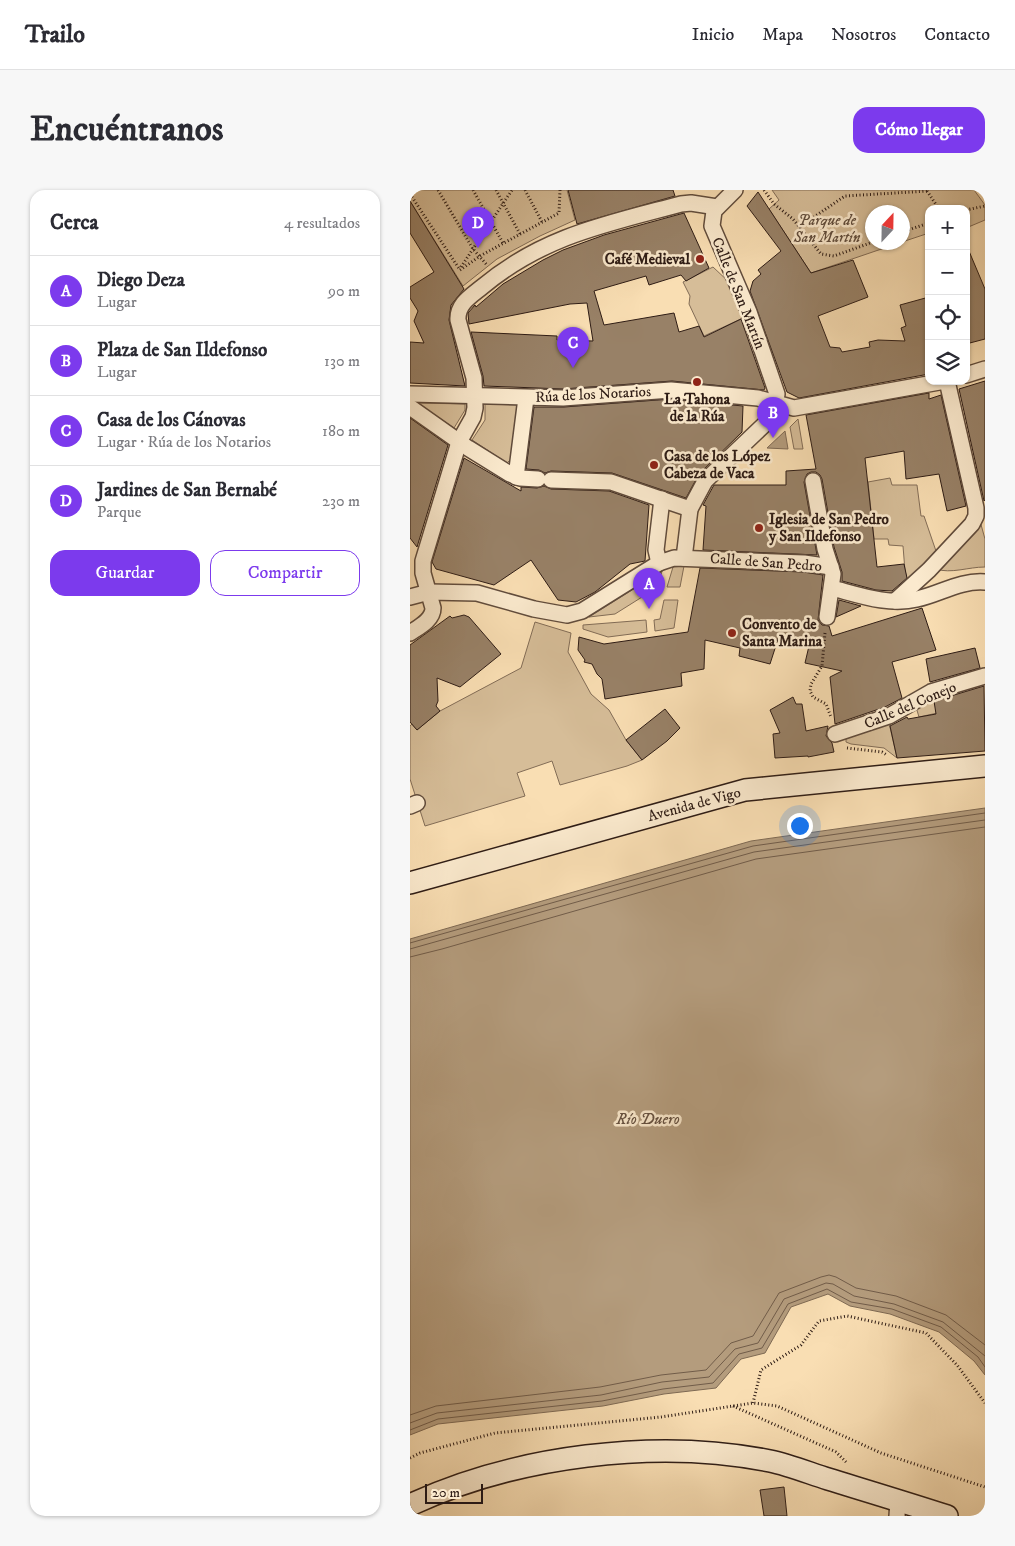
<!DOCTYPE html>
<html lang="es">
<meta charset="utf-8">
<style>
:root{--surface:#fff;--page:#f7f7f7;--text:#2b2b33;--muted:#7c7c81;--line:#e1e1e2;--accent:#7c3aed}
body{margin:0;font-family:"IM FELL DW Pica",serif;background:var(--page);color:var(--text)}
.controls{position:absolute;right:15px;top:15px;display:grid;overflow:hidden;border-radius:10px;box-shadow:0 1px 4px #0004}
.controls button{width:45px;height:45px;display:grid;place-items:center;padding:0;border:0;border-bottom:1px solid var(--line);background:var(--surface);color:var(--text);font:25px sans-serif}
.compass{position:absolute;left:455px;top:15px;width:45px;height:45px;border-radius:50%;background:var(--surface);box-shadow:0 1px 4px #0004;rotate:22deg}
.scale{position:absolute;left:15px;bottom:12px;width:58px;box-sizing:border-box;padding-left:5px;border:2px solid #2e1c15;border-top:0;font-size:14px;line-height:18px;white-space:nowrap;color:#2e1c15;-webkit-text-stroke:4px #fbeace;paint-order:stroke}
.you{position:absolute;left:389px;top:635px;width:18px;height:18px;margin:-12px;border:4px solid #fff;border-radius:50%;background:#1a73e8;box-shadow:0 0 0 8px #1a73e833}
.badge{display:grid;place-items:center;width:32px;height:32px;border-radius:50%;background:var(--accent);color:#fff;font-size:16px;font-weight:700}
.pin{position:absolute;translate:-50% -41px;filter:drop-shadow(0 1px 2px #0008)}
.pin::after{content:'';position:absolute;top:26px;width:18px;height:15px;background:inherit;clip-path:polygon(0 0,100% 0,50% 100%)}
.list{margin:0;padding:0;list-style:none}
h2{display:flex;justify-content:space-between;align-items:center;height:65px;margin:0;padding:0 20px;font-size:21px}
h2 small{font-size:16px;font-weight:400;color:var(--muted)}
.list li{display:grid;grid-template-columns:32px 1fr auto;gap:15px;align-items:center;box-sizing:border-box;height:70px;padding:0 20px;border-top:1px solid var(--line)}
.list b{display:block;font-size:19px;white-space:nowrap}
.list p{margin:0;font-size:16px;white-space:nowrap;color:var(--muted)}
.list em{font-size:16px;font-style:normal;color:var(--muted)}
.actions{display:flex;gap:10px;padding:15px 20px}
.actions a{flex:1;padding:11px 0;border:1px solid var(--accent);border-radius:15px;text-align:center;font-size:18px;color:var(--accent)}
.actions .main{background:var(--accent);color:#fff}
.icon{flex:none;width:28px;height:28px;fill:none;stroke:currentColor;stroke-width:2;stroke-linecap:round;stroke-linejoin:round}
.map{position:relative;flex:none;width:575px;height:1326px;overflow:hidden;border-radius:15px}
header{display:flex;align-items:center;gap:30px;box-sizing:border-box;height:70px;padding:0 25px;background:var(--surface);border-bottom:1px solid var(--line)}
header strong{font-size:24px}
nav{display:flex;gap:28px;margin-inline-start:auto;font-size:18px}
.intro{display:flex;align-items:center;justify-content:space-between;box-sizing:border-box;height:120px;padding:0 30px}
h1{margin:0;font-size:35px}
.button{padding:12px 22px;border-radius:15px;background:var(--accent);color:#fff;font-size:18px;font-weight:700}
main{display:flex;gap:30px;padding:0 30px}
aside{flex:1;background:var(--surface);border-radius:15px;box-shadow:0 1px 4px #0004}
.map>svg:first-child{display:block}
</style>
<header>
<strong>Trailo</strong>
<nav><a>Inicio</a><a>Mapa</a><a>Nosotros</a><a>Contacto</a></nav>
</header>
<div class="intro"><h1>Encuéntranos</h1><a class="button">Cómo llegar</a></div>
<main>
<aside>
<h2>Cerca<small>4 resultados</small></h2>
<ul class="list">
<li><span class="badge">A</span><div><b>Diego Deza</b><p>Lugar</p></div><em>90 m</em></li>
<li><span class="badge">B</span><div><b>Plaza de San Ildefonso</b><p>Lugar</p></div><em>130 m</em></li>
<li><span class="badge">C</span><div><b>Casa de los Cánovas</b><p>Lugar · Rúa de los Notarios</p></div><em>180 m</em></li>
<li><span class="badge">D</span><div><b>Jardines de San Bernabé</b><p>Parque</p></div><em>230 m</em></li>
</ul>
<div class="actions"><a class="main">Guardar</a><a>Compartir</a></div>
</aside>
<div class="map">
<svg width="575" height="1326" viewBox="0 0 575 1326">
<rect width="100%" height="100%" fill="#f9deb3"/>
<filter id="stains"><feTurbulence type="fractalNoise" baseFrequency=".004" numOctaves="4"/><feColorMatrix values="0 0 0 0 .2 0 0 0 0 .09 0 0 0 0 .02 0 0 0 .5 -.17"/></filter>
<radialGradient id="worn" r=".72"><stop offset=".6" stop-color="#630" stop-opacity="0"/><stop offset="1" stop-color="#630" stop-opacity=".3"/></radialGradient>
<g fill="#d6bd98" stroke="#826c56">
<path d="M0,0H157L165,30L130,46L87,69L53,96L0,11Z"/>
<path d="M362,0H564L575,15V30L556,38V19H519V43L492,52V22H462V52H492L401,83L359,19L369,10Z"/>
<path d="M303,77L320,93L335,127L294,146L279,114L280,106L273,92Z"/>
<path d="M7,213L55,214V220L44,238Z"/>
<path d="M75,214L109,215L102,268L97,273L62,250L75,230Z"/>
<path d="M388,229L393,259H384L380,237Z"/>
<path d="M480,288L482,295H507L511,326H514L527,364L498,393L495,381L493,356L479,355L478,349H464L458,292Z"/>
<path d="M570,331L575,349V377C558,377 542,384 525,379Z"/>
<path d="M274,376L270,397H257L263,377Z"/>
<path d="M252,381L248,397L205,424L179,427Z"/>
<path d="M254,410H268L264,438L245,441L244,430L250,429Z"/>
<path d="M236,430L237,442L198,447L173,439V435Z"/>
<path d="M125,432L161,443L158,462L181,504L199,520L216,550L232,570L217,576L150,595L142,571L107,583L115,606L15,636L0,589V536L2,534L7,540L30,521L111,478Z"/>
<path d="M537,502L541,520L509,527L506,517Z"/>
<path d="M479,533L487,568L474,558L441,554L436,552V548Z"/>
</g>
<g fill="#b49c7d" stroke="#7e6953">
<path d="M375,241L378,259L357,258Z"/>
<path d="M575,618V1185L564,1171L529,1142L480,1124L440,1116L418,1104L381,1117L355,1163L331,1169L306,1198L254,1204L193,1216L28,1234L0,1245V749L341,651Z"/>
</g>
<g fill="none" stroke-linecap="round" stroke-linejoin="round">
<g stroke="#715c49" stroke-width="1">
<path d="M0,753L343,656L575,623"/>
<path d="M0,759L344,662L575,630"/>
<path d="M0,767L32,759L346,669L575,637"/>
<path d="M0,1225L26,1216L190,1197L251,1185L296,1180L321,1153L343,1146L369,1103L411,1087L419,1085L426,1087L446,1098L486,1106L536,1125L575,1155"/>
<path d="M0,1233L27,1223L191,1205L252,1192L299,1187L325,1159L348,1153L374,1109L416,1093L423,1094L444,1106L484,1114L533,1132L575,1166"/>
<path d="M0,1240L28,1229L192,1211L253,1199L303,1193L329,1164L352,1158L378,1114L417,1099L441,1112L482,1119L531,1137L568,1167L575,1177"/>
</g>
</g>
<g fill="#988167" stroke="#2e1c15">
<path d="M158,0H263L265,6L167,34Z"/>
<path d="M348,2L401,83L443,70L458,107L408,126L420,157L430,158L432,162L460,157L459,152L468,150L495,151L491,138L496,136L490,115L519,107V184L389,208L377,202L340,101L343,91L351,84L348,80L371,61L337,16Z"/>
<path d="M0,11L54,99L41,115L39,130L55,196L0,193V152L14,153L4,131L8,121L0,108V97L24,82L0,43Z"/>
<path d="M274,23L299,78L276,91L271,85L239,95L236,86L184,101L194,135L264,123L269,142L289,136L294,147L331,129L355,198L354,200L262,191L153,199L74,196L73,186L61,142L147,146V150L183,151L177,113L160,114L59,134L58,123L65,115L66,117L93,94L133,70L153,60L194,45Z"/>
<path d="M556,54L575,99V149L556,154Z"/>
<path d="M575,191V310L574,311L549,199Z"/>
<path d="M519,203V209L531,205L556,316L537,321L529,284L496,289L494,261L455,268L467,377L494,374L497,388L482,401L466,400L432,391V382L424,357L412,289L410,285L406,282H401L397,284L394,292L407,365L293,360L296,316L293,315L304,295H376V281L406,279L396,225Z"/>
<path d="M261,209L333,216L332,242L289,284L276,308L202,283L141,281L135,283L129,280L116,279L124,217H154Z"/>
<path d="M0,228L38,255L7,357L0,348Z"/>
<path d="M54,268L111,301V297L127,298L134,296L141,299L199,301L239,315L235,371L220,374L185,402L166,412L148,410L121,370L84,395L26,379L22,372Z"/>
<path d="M290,378L393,382L413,385L408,430L412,435L419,436L422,446L512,418L526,460L482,472L492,508L475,517L425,534L420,487L432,481L395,473L399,456L369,446L360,474L329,466L330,458L295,450L294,479L271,483L272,496L195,509L192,489L187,484L182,474L174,472L175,470L168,460L169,447L194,454L278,442Z"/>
<path d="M429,410L451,416L426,427Z"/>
<path d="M54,425L59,427L91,464L50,497L27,488L28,511L26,516L30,521L7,540L0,532V455L40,426L42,428Z"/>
<path d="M565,458L570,478L520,492L516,469Z"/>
<path d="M574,496L575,561L487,568L480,536L497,527L498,529L526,524L524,511Z"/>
<path d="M383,507L386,514H392L396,541L418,536L416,546L422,553L424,562L398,567V566L365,568L363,544L370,543L360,520Z"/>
<path d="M255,519L270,538L257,551L232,570L216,550Z"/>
<path d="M374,1297L377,1326H354L350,1300Z"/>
</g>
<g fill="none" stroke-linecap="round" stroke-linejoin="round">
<g stroke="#614c3c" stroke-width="18">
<g id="street">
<path d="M556,185L575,179"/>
<path d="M0,204L153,208L261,200L348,208L384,218L535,191"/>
<path d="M0,217L58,258L100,284L110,288L128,289"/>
<path d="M106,287L116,208"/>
<path d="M141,290L201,292L280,319"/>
<path d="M295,291L357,232L365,213L367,204L339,122L302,36L304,21L325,0"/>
<path d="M403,291L415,359L423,384L417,427"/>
<path d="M274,368L280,319L294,293"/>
<path d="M249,373L246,360L252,309"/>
<path d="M422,398C449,405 479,416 507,409C530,404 550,390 575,392"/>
<path d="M0,407L19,402L67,403L124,419L157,425L172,421L249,373L264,368L394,373L421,377"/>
<path d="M485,411L519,380L562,334L566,326V318L537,191"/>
<path d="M0,443C9,437 23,430 23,418L13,383V371L49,252L63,227L65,218L64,188L48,130C47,114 61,106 72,97C133,46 196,34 271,14L281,13L307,17"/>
<path d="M425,544L479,526L521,502L575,486"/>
<path d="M0,616L7,613"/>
<path d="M487,1326L488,1310"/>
</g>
</g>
<g stroke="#2e1c15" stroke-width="24">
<g id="secondary">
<path d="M0,693L335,600L575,576"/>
<path d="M0,1315C105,1266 246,1248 360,1271C379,1275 399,1283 418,1289C457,1301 497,1313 537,1326"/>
</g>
</g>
<g stroke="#2e1c15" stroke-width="3" stroke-dasharray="1 2.5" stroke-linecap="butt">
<path d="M28,0L63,59L77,75"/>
<path d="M63,0L93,53"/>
<path d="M86,0L110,44"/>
<path d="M115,0L132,32"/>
<path d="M354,0L364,14L383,29L411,64L424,66L463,52"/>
<path d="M517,1L529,19"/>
<path d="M0,4L50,80"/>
<path d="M556,20L575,16"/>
<path d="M389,37L435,6L518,1"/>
<path d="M492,42L519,33"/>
<path d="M51,77L102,0"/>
<path d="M50,80L70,66L149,23L150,0"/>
<path d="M415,443L412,476L401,494L400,501L403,507L416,514L421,527"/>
<path d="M437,558L472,562L477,565"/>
<path d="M343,1213L351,1180L391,1155L409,1131L437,1126L516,1143L547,1175L575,1213"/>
<path d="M323,1216L426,1262L436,1272"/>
<path d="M0,1268L10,1263L85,1243L251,1227L343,1213L367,1216L471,1263L575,1297"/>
</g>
<use href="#street" stroke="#fbeace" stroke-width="15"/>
<use href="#secondary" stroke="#fbeace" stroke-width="21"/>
</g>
<g fill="#8f2418" stroke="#fbeace" stroke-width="2">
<circle cx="290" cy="69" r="5"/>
<circle cx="287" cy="192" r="5"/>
<circle cx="244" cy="275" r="5"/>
<circle cx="349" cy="338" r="5"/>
<circle cx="322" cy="443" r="5"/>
</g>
<g text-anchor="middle" stroke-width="5" stroke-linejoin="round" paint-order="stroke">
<g font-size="15" font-style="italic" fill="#604c3c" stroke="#fbeace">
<text x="417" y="35">Parque de<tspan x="417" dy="17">San Martín</tspan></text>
</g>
<g font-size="15" font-weight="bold" fill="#2e1c15" stroke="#fbeace" text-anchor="start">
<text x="280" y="74" text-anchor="end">Café Medieval</text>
<text x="287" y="214" text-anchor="middle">La Tahona<tspan x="287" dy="17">de la Rúa</tspan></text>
<text x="254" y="271">Casa de los López<tspan x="254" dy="17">Cabeza de Vaca</tspan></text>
<text x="359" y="334">Iglesia de San Pedro<tspan x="359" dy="17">y San Ildefonso</tspan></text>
<text x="332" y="439">Convento de<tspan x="332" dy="17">Santa Marina</tspan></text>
</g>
<g font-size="15" fill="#2e1c15" stroke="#fbeace">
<text transform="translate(329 103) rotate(68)" y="5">Calle de San Martín</text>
<text transform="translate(183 204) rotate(-3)" y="5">Rúa de los Notarios</text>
<text transform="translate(356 372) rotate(4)" y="5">Calle de San Pedro</text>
<text transform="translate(500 515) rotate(-23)" y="5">Calle del Conejo</text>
<text transform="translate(284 614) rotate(-15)" y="5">Avenida de Vigo</text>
</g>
<g font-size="16" font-style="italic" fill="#644f3f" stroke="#fbeace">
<text x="238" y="934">Río Duero</text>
</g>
</g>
<rect width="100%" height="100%" filter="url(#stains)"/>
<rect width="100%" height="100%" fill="url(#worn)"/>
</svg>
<div class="controls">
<button>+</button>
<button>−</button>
<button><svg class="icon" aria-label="locate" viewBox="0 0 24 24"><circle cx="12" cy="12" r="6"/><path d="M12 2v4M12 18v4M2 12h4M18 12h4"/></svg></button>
<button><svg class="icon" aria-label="layers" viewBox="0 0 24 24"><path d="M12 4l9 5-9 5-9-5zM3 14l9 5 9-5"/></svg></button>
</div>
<svg class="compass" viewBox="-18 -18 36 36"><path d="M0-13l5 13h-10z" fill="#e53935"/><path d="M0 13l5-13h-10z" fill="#7c7c81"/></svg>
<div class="scale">20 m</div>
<div class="you"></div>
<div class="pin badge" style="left:239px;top:419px">A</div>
<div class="pin badge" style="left:363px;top:248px">B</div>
<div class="pin badge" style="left:163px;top:178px">C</div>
<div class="pin badge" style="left:68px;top:58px">D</div>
</div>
</main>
